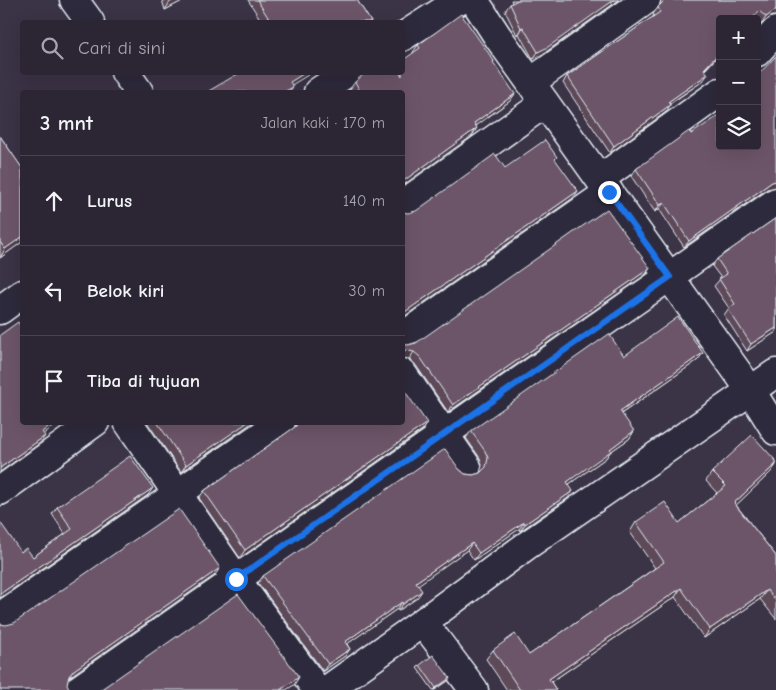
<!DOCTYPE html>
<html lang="id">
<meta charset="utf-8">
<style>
:root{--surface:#2c2634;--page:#342e3c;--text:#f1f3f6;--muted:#a6a5ac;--line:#48434f}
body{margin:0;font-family:"Comic Neue",sans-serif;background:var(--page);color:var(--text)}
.controls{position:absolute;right:15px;top:15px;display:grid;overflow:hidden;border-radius:5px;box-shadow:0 5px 20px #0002}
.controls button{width:45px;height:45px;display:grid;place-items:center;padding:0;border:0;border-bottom:1px solid var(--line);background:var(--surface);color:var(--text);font:25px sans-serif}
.stop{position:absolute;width:15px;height:15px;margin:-11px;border:4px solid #1a73e8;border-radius:50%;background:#fff}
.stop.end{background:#1a73e8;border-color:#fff;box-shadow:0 1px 5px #0008}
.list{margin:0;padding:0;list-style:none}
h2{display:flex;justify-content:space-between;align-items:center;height:65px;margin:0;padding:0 20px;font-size:21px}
h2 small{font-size:16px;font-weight:400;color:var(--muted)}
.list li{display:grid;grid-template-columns:32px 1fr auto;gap:15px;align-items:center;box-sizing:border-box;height:90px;padding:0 20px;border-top:1px solid var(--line)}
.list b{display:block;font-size:19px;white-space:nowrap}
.list em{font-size:16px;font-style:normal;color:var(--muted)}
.icon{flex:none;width:28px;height:28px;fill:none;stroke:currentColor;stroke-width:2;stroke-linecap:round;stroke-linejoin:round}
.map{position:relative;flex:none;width:776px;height:690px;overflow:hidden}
.search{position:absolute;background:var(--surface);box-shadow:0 5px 20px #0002;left:20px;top:20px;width:385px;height:55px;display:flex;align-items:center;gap:12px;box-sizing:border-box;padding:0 18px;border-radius:5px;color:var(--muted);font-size:19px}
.panel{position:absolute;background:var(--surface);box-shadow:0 5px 20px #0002;left:20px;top:90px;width:385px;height:335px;border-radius:5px}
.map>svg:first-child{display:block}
</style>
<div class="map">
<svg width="776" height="690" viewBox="0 0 776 690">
<rect width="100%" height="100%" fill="#3b3346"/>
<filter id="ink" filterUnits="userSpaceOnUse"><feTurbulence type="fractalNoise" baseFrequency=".02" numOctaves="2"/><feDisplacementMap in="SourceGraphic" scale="10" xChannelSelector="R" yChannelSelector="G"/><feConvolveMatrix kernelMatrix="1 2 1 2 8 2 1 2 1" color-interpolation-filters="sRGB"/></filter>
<g filter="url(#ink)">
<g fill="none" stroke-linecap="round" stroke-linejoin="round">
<g stroke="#e8f1f8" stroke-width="31">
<g id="minor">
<path d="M74,0L90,22"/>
<path d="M474,0L498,37L751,391L776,431"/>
<path d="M402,37L460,0"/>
<path d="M757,52L776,31"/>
<path d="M125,72L139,92"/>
<path d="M531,82L646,0"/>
<path d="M318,92L348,72"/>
<path d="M600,179L720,92"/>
<path d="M402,205L545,103"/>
<path d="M0,310L22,294"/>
<path d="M402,337L609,192"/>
<path d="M402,373L467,467"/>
<path d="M128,422L236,579L317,690"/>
<path d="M0,491L95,422"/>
<path d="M0,617L281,422"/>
<path d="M423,622L474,690"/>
<path d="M78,690L776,202"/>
<path d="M327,690L423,622L526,546L776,373"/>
</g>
</g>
<use href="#minor" stroke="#2f2a3d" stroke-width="28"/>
</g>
<g fill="#5d4959" stroke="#e8f1f8">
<path d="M162,0H184L165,10Z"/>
<path d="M248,0H357L371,22H262Z"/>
<path d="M511,0H619L543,54L533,59L519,34L517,35L505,11L510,4L512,3Z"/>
<path d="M661,0H776V16H772L762,24L755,17L720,19V54L705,70L703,81L670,104V105L666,112L610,153L563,83L567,76L654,16L653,14L660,5Z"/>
<path d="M418,45L494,61L493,63L510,101L476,126L472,136L402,92H352L350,89L355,82L363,76V72H402L413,53V52Z"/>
<path d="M691,134L720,146L775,186L767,189L684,247L659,209L655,212L631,176L636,169Z"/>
<path d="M0,136L22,168V242L0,258Z"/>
<path d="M776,218V332L747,351L724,315L729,308L714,286L721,278L712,266L717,259Z"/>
<path d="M650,268L645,275L448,412L415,364L409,359L408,345Z"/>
<path d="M624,356L698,360L621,414L634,431L629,439L610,452L606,458L569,484L568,498L520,531L519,529L474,560L467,550L417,585V598L398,611L397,609L347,644L350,649L345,656L323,671L258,583L263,576L459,469L465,474L473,475L480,473L482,465L480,458L466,438L471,431Z"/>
<path d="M147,422H253L181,472Z"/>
<path d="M296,422L427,423L422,430L240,558L199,498L204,491L295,427Z"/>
<path d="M776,461V465L771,472L736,505L776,556V619L760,599L704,638L675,597L551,682L556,690H507L486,659L493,650L529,655L655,568L630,532L636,522L679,523L717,493L706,481L712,472Z"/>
<path d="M148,495L0,598L21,552L33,557L65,534L52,514L57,507Z"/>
<path d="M420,665L448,681L435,690H433L417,668Z"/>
</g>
<g fill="#4c3c49" stroke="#e8f1f8">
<path d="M175,0H184L165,10L170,2Z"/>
<path d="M614,0H619L543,54L533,59L538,52Z"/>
<path d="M776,10V16H772L762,24L766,17Z"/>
<path d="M523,27L519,34L517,35L521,28Z"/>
<path d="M720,52V54L699,75L704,69Z"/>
<path d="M306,72H313L285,89L290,82Z"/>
<path d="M708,74L703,81L663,108L668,102Z"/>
<path d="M293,87L289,92H284Z"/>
<path d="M515,94L510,101L469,130L474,123Z"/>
<path d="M670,105L666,112L610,153L614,146Z"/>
<path d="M477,128L472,136L402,186V182Z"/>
<path d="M776,181V187L767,189L684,247L689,241L772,182Z"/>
<path d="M578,191L573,198L402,318V314Z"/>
<path d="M664,203L659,209L655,212L660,205Z"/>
<path d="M22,237V242L0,258L5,249Z"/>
<path d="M650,268L645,275L448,412L453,405Z"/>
<path d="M776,328V332L747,351L751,344Z"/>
<path d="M406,350L414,352L409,359L402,358V352Z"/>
<path d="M703,353L698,360L615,418L620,411Z"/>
<path d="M54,422H59L37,439L42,432Z"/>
<path d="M248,422H253L181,472L186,465Z"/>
<path d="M427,423L422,430L240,558L245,550Z"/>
<path d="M634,431L629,439L610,452L606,458L562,489L567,482L610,449Z"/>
<path d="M45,436L40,443L0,472V468Z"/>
<path d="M776,464L771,472L728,513L734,503Z"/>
<path d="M153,488L148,495L0,598V594Z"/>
<path d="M573,491L568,498L520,531L525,524Z"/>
<path d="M524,522L519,529L474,560L479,553Z"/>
<path d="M472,543L467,550L411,590L416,582Z"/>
<path d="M220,568L215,575L69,677V676L74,670Z"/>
<path d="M681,588L675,597L542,688L549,679Z"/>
<path d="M767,590L760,599L704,638L710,629Z"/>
<path d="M422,591L417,598L398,611L403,604Z"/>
<path d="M402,602L397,609L340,649L345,642Z"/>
<path d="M350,649L345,656L323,671L328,664Z"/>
<path d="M299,677L294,685L286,690H280Z"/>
<path d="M450,678L448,681L434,690L436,688Z"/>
</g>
<g fill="#6c5568" stroke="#e8f1f8">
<path d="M257,0H357L371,22H271Z"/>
<path d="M518,0H614L548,47L538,52L523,27L521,28L510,4Z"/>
<path d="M665,0H776V10L766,17L759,11L752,19H720V52L704,69L708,74L668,102L670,105L614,146L567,76L660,12L658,7Z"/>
<path d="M461,14L494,61L493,62L515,94L474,123L477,128L402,182V92H355L359,89L355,82L366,72H400L402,76V61L420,48L418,45Z"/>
<path d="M776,56V181L772,182L689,241L664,203L660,205L636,169L689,131L691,134L720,115V146H757V76Z"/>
<path d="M241,72H306L290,82L293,87L284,92H207Z"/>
<path d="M0,136L22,168V237L5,249L0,242Z"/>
<path d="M545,140L557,157L555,159L578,191L402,314V212L408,213L416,211L495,154L505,168Z"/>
<path d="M607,209L650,268L453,405L420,357L414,352L406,350L402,352V344L408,345L416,343Z"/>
<path d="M776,218V328L751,344L728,309L735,304L719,279L727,274L717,259Z"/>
<path d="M678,317L703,353L620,411L634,431L610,449L611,451L567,482L573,491L525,524L524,522L479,553L472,543L416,582L422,591L403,604L402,602L345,642L350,649L328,664L263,576L445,449L459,469L465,474L473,475L480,473L486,467L488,458L485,451L471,431L609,334L624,356Z"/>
<path d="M18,322L22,329V422H54L42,432L45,436L0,468V335Z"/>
<path d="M402,387L427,423L245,550L204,491L295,427L299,422H402Z"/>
<path d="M157,422H248L186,465Z"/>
<path d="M752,435L776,461V464L734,503L776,556V601L767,590L710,629L681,588L549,679L556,690H520L493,650L515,634L529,655L664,562L636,522L665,502L679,523L726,486L712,472Z"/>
<path d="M130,456L153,488L0,594V522L21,552L26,548L33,557L72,529L57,507Z"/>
<path d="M179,509L220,568L74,670L69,676L67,684L70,690H0V624L6,625L14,623Z"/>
<path d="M238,594L299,677L280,690H100Z"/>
<path d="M433,655L450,678L436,688L420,665Z"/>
</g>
</g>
<g fill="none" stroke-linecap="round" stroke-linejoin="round" filter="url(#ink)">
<path stroke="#1a73e8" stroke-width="6" d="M236,579L670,277L609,192"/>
</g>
</svg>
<div class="controls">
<button>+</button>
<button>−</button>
<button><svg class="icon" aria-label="layers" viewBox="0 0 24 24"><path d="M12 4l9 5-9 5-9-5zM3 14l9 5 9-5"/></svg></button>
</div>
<div class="stop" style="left:236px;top:579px"></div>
<div class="stop end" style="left:609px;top:192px"></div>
<div class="search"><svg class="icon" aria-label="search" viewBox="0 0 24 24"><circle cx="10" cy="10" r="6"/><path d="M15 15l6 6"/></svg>Cari di sini</div>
<section class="panel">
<h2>3 mnt<small>Jalan kaki · 170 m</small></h2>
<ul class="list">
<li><svg class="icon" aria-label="ahead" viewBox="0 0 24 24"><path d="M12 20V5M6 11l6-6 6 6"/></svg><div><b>Lurus</b></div><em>140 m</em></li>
<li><svg class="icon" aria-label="left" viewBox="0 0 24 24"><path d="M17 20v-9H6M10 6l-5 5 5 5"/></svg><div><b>Belok kiri</b></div><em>30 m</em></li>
<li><svg class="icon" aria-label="arrive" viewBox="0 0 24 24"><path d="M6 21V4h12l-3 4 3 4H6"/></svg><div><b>Tiba di tujuan</b></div></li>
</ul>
</section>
</div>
